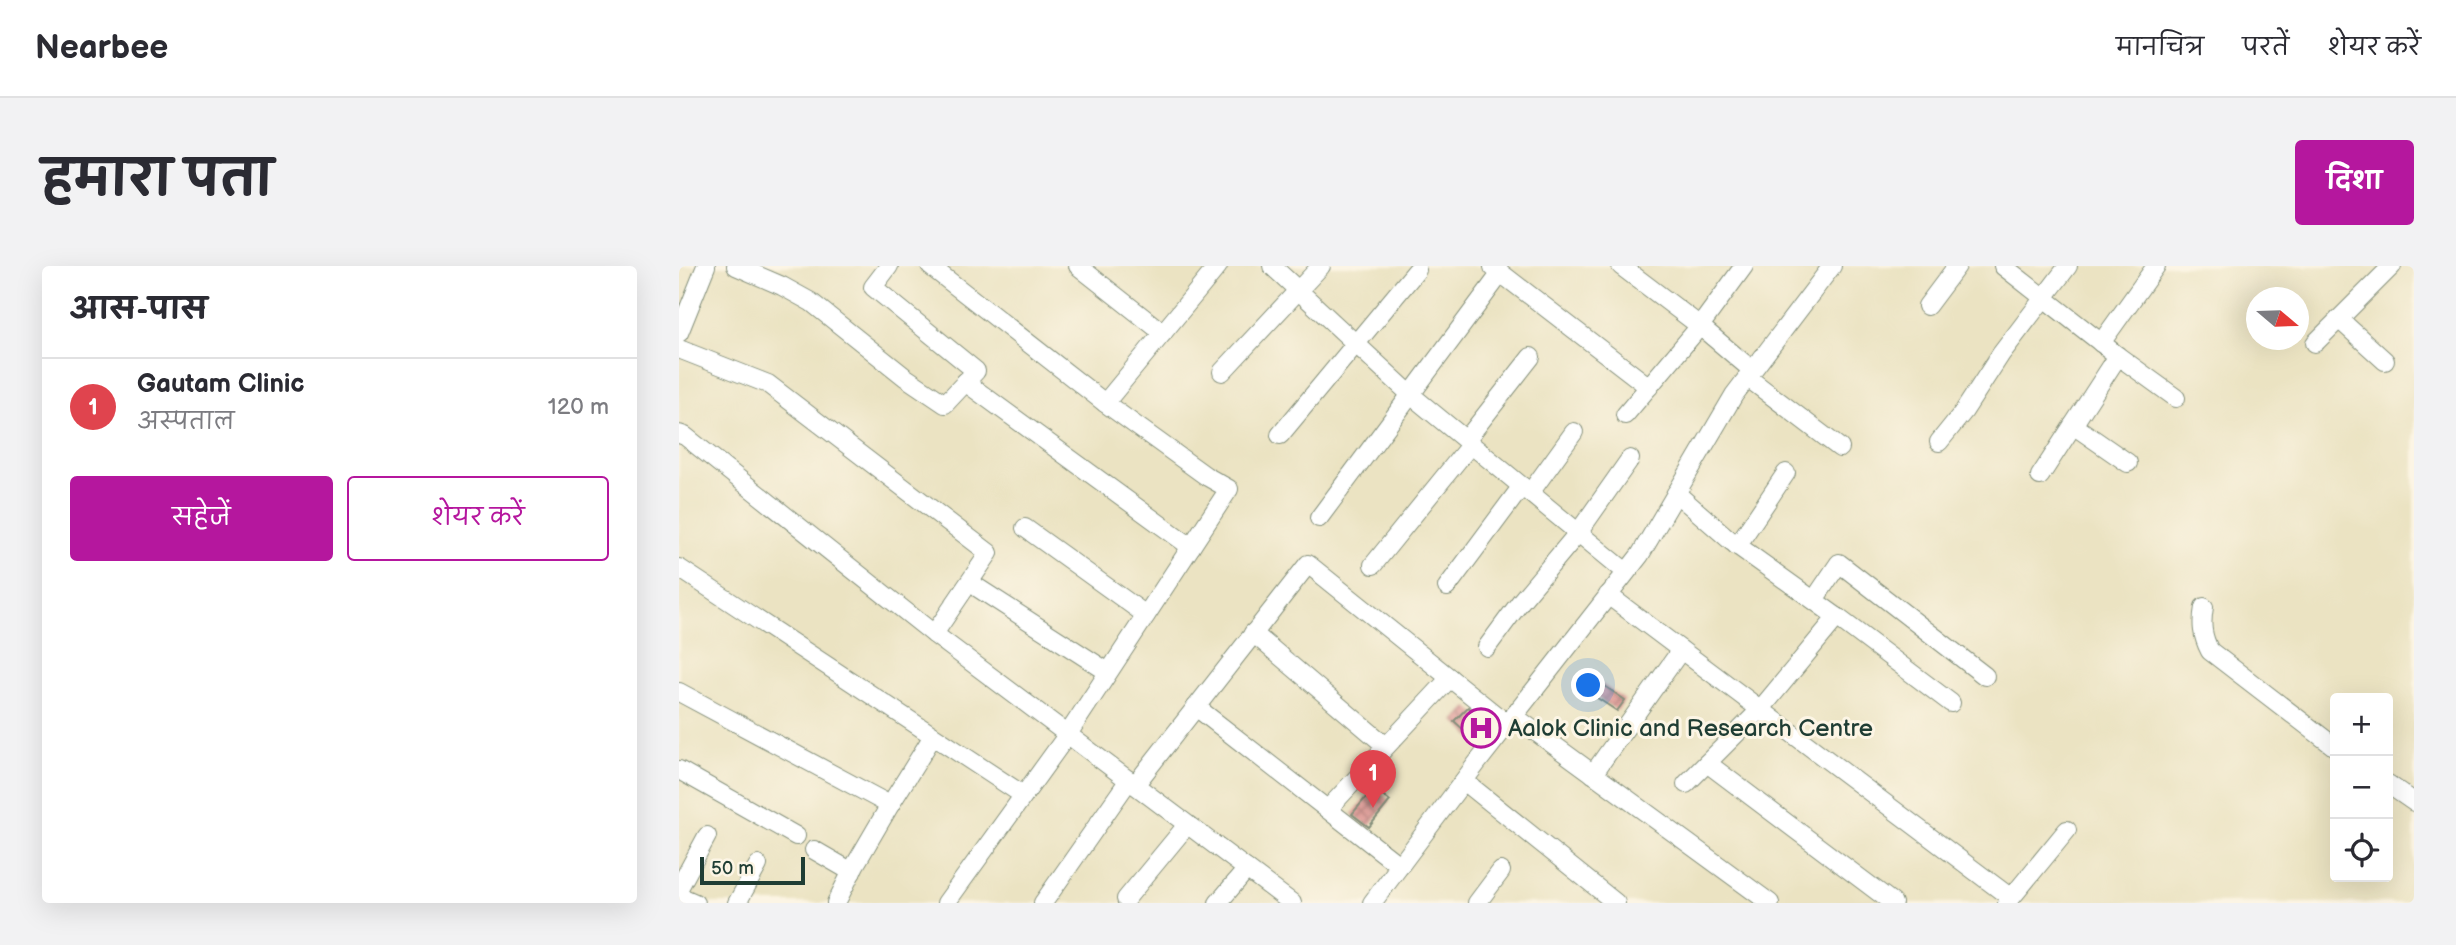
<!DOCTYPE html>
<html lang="hi">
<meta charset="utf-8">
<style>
:root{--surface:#fff;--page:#f2f2f3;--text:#2b2b33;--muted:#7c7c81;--line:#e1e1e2;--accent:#b5179e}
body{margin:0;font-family:"Balsamiq Sans","Playpen Sans Deva",sans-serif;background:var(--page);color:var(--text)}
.controls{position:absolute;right:21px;bottom:21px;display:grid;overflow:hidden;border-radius:7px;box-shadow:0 7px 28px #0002}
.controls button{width:63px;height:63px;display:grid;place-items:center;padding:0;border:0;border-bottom:2px solid var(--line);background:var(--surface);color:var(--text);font:35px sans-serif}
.compass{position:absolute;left:1567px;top:21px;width:63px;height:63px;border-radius:50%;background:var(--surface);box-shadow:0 7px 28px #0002;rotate:109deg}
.scale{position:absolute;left:21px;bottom:18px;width:105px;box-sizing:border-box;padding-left:7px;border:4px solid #1f3d34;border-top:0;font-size:19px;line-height:24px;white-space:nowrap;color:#1f3d34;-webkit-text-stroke:5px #fcf5e5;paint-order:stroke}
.you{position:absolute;left:910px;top:420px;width:24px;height:24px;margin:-18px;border:5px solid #fff;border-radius:50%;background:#1a73e8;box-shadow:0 0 0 10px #1a73e833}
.badge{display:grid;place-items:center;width:46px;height:46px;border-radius:50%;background:var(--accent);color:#fff;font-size:23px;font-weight:700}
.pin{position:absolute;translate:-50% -58px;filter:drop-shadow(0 2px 4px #0008)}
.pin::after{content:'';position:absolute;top:37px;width:24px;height:21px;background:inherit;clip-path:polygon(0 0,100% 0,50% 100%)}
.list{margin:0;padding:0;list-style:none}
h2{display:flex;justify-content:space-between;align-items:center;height:91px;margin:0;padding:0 28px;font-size:30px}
h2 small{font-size:23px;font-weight:400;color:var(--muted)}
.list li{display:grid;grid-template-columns:46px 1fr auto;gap:21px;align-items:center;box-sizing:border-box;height:98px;padding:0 28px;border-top:2px solid var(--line)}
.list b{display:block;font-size:26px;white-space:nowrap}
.list p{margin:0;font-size:23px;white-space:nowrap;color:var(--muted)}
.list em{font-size:23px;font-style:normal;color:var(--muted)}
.actions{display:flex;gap:14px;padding:21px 28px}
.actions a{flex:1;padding:16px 0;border:2px solid var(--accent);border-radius:7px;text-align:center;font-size:24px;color:var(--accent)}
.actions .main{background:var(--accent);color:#fff}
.icon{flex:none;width:38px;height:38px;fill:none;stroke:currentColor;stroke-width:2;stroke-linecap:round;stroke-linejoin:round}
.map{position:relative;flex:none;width:1735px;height:637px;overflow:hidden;border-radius:7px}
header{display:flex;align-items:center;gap:42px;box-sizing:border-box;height:98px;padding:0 35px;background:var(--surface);border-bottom:2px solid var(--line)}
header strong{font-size:33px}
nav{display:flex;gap:38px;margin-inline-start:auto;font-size:24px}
.intro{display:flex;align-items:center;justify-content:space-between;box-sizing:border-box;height:168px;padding:0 42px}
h1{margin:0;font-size:49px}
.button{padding:18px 32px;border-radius:7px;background:var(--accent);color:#fff;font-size:24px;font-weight:700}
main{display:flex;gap:42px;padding:0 42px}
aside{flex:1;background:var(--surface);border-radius:7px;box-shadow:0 7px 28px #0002}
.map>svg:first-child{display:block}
</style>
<header>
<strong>Nearbee</strong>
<nav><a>मानचित्र</a><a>परतें</a><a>शेयर करें</a></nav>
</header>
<div class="intro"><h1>हमारा पता</h1><a class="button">दिशा</a></div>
<main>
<aside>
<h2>आस-पास<small></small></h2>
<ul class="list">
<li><span class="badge" style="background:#e0444e">1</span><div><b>Gautam Clinic</b><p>अस्पताल</p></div><em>120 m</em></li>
</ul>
<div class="actions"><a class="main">सहेजें</a><a>शेयर करें</a></div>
</aside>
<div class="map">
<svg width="1735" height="637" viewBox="0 0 1735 637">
<defs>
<pattern id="building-cross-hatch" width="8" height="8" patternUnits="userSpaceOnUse" patternTransform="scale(1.75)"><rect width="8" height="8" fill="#dd9894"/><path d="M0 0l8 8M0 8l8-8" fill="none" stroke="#b37d7a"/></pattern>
</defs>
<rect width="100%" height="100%" fill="#fcf5e5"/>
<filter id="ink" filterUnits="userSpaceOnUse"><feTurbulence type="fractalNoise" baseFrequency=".0143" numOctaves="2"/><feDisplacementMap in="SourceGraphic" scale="14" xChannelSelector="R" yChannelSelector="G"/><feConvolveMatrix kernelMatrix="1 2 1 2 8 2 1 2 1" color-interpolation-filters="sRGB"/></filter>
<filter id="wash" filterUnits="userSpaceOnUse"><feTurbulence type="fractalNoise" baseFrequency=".00686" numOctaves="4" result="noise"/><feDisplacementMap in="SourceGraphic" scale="28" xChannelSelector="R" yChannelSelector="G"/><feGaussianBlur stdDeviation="1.57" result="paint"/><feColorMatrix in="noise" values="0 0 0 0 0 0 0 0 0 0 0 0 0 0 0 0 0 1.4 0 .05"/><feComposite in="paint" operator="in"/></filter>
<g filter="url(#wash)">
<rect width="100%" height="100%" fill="#ebe3c2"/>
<g id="blocks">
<g fill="url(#building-cross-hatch)">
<path d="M911,410L946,434L938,445L903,422Z"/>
<path d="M789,441L812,460L799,477L775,455Z"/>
<path d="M695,522L711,535L690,561L673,548Z"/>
</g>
</g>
</g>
<g filter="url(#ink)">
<use href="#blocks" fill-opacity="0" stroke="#85907b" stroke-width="2"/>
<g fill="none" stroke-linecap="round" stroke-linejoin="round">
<g stroke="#85907b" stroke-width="20">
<g id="minor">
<path d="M57,0L103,20L132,36L226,111L266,138L297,105L194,21L210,0"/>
<path d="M251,0L426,137L527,210L550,223L389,468L267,637"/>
<path d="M399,0L484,67"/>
<path d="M593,0L732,129L947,306"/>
<path d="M942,0L1021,60L1073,104"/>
<path d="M1324,0L1439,90L1497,132"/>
<path d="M814,1L970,121"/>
<path d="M1248,40L1278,0"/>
<path d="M1660,53L1706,95"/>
<path d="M0,67L27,0"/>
<path d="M1422,77L1477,0"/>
<path d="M1636,77L1713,0"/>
<path d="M0,83L89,118L310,287L255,368"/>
<path d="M543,106L642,0"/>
<path d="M1068,111L1161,182"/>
<path d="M286,116L512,281"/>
<path d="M426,137L539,0"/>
<path d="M946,149L1021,60L1065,0"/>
<path d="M1394,159L1449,197"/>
<path d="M0,168L6,170L255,368L613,637"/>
<path d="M601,169L738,4"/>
<path d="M787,174L852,91"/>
<path d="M1260,176L1285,145L1322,88L1389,0"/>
<path d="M1361,210L1439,90"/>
<path d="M851,227L895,166"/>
<path d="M997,227L1052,275L1158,351L1272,437"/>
<path d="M640,252L822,7"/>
<path d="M346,262L467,349"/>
<path d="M1058,280L1107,207"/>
<path d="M694,299L792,178"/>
<path d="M0,302L344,529"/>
<path d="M768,321L843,220"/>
<path d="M299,322L429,406"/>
<path d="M929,329L1332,632"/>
<path d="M1135,334L1160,297L1306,410"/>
<path d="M1525,341C1522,358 1523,370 1531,385L1656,481"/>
<path d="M1158,351L1081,444L1028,497L1214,637"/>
<path d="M574,367L707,480"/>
<path d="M808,381L842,335L899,267L951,193"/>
<path d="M0,426L211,539L254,470"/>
<path d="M517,441L721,600"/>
<path d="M835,450L1091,637"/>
<path d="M0,504L117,570"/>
<path d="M914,508L1002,384"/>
<path d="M785,515L937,637"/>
<path d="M1007,518L1028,497"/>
<path d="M1709,518L1735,536"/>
<path d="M456,519L629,298L828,458"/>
<path d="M649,543L771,412"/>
<path d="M135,584L173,606"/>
<path d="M0,622L28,570"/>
<path d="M0,630L16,637"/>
<path d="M447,633L508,559"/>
<path d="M58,637L79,599"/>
<path d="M157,637L176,599L211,539"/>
<path d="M364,637L450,514"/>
<path d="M539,637L568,603"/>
<path d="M693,637L798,497L961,289L1055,129L1153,0"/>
<path d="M798,637L822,605"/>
<path d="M1328,637L1388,564"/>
</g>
</g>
<use href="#minor" stroke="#fff" stroke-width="18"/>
</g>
</g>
<defs>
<g id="hospital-ring" transform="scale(2.0125)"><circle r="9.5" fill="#fcf5e5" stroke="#b5179e" stroke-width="1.5"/><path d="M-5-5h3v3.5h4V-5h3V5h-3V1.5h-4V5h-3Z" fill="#b5179e"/></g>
</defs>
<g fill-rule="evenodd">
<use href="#hospital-ring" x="802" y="462"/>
</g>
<g text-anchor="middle" stroke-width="6" stroke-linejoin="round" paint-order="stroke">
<g font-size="24" fill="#1f3d34" stroke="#fcf5e5" text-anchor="start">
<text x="829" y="470">Aalok Clinic and Research Centre</text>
</g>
</g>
</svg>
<div class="controls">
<button>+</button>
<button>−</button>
<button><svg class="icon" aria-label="locate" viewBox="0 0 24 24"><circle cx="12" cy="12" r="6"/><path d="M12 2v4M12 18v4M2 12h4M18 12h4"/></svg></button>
</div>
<svg class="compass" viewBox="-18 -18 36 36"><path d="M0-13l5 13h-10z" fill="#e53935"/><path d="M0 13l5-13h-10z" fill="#7c7c81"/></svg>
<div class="scale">50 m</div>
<div class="you"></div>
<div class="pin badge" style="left:694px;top:542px;background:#e0444e">1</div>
</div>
</main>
